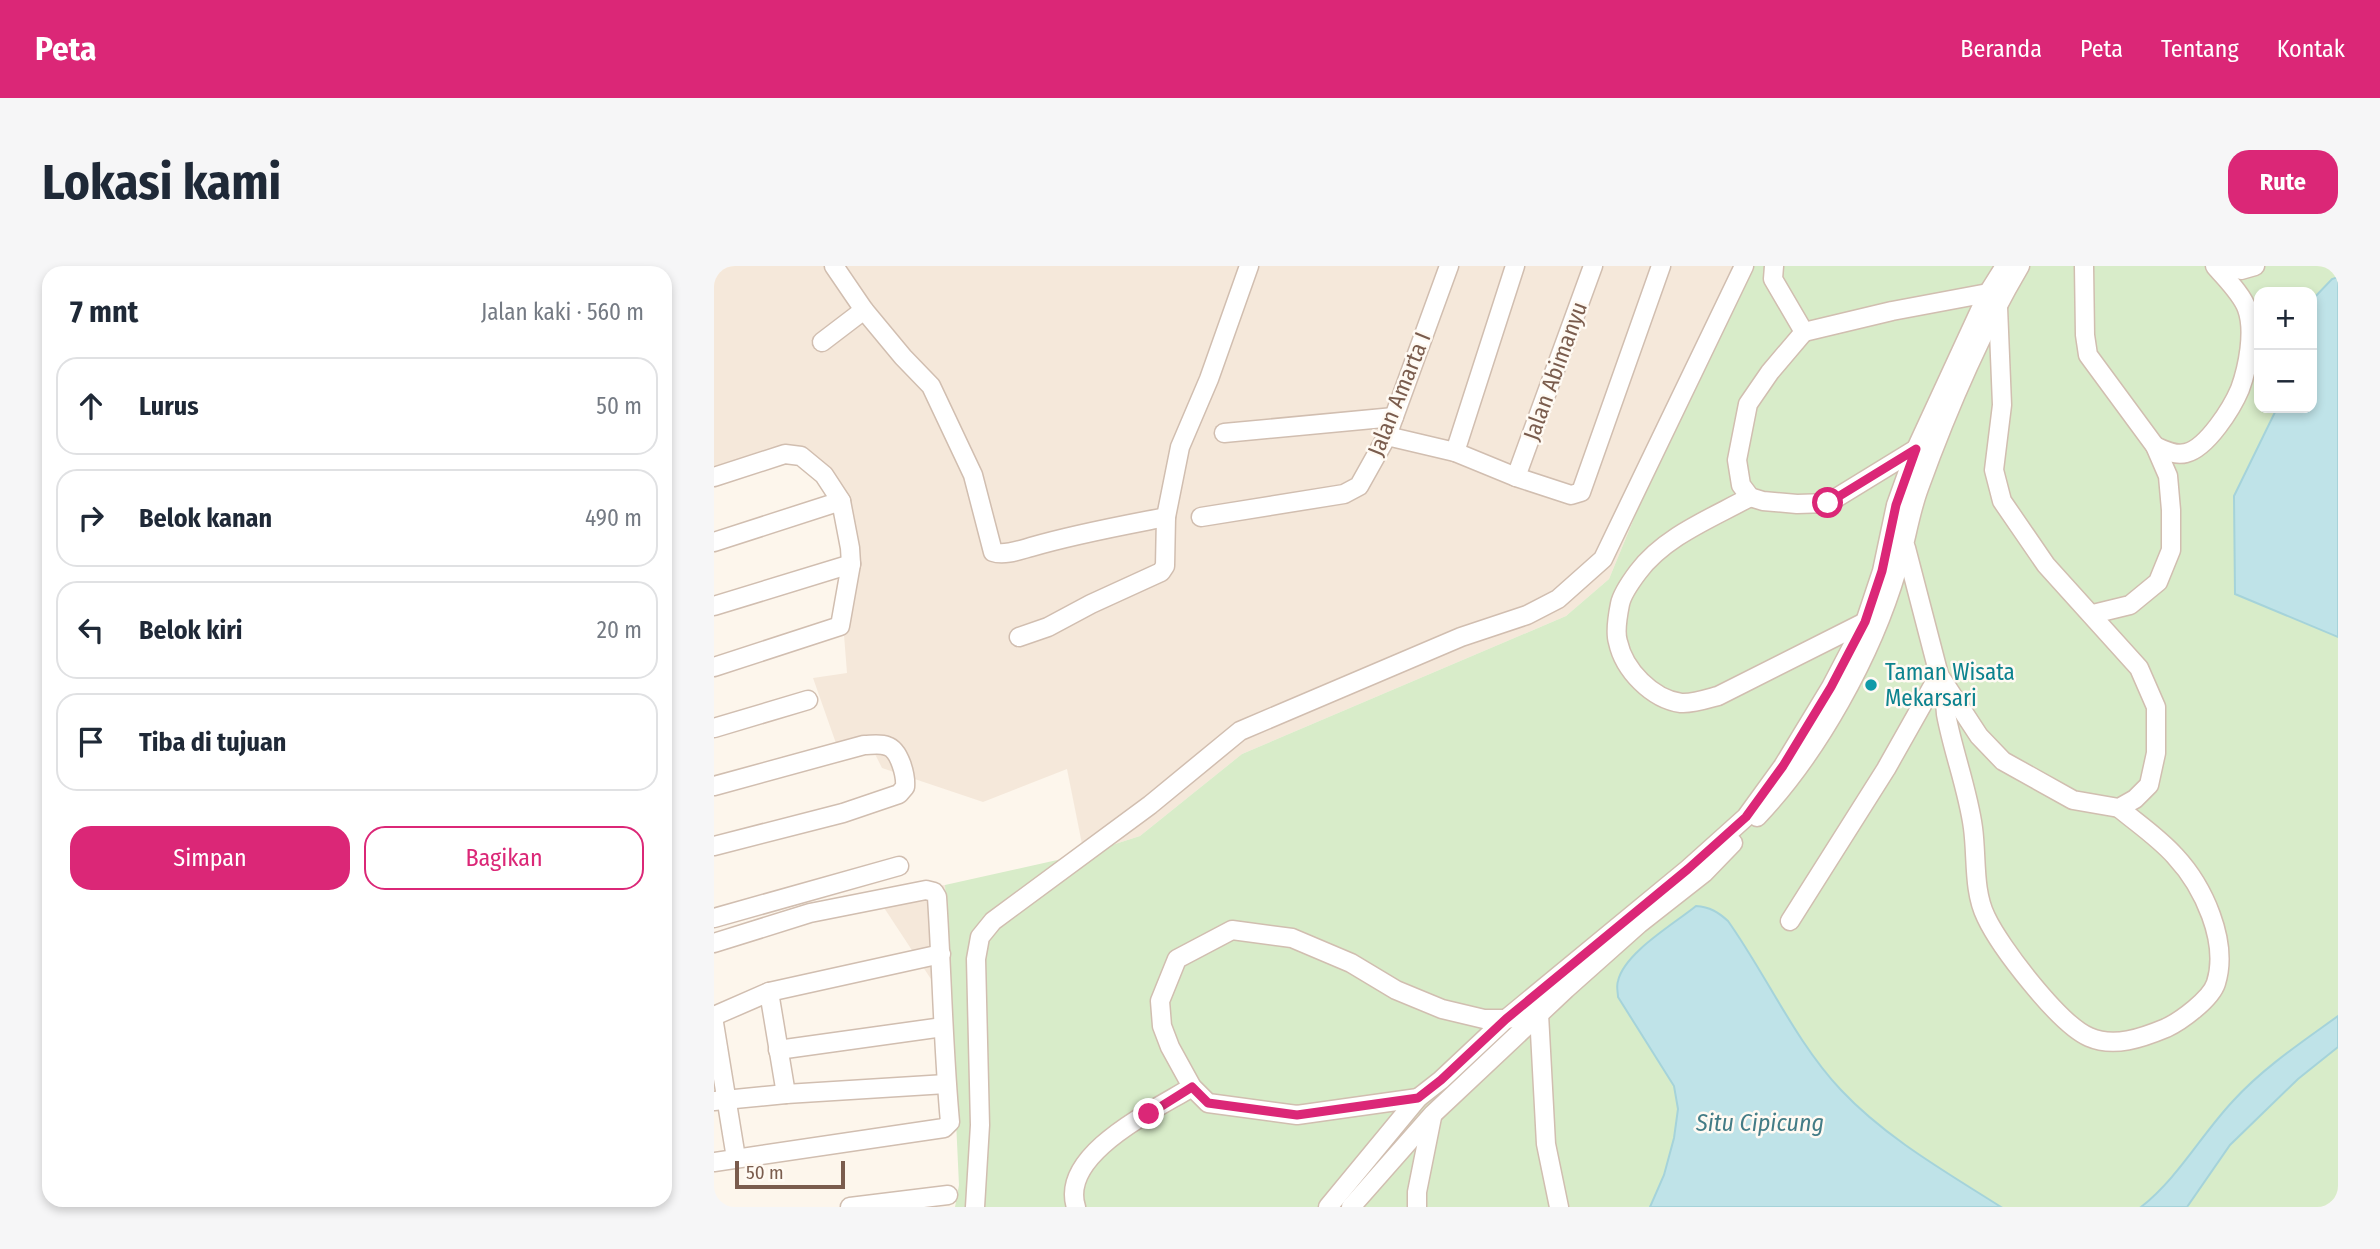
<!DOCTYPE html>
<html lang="id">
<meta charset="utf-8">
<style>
:root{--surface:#fff;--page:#f6f6f7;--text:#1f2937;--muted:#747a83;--line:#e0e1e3;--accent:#db2777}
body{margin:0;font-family:"Fira Sans Condensed",sans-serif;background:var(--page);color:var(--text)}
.controls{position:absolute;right:21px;top:21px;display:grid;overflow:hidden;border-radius:14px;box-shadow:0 4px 10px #0003}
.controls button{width:63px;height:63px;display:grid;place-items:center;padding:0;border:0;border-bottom:2px solid var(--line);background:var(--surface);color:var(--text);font:35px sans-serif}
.scale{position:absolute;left:21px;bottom:18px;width:110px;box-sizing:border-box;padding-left:7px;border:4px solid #7a5c4d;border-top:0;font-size:19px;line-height:24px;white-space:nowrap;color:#7a5c4d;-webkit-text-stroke:5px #fffaf3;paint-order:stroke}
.stop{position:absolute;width:21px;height:21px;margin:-16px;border:5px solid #db2777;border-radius:50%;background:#fff}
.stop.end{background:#db2777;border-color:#fff;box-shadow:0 2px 7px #0008}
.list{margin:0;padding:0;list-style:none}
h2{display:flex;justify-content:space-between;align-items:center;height:91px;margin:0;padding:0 28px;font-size:30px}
h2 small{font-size:23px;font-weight:400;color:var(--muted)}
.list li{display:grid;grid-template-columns:46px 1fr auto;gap:21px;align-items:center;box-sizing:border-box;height:98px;margin:0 14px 14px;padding:0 14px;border:2px solid var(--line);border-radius:21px}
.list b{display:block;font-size:26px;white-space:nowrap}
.list em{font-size:23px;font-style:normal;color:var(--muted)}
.actions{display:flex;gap:14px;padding:21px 28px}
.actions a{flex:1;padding:16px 0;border:2px solid var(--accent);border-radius:21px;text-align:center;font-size:24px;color:var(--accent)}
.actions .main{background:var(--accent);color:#fff}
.icon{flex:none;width:38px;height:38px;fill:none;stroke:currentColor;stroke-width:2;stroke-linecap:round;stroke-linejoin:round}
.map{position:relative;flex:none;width:1624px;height:941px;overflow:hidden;border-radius:21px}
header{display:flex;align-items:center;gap:42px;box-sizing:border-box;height:98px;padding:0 35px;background:var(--accent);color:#fff}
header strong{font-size:33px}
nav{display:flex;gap:38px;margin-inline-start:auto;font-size:24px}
.intro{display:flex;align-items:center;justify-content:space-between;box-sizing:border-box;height:168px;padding:0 42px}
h1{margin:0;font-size:49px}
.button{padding:18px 32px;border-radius:21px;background:var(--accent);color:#fff;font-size:24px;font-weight:700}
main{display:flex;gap:42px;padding:0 42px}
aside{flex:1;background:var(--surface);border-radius:21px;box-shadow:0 4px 10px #0003}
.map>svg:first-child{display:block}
</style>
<header>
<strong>Peta</strong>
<nav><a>Beranda</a><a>Peta</a><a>Tentang</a><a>Kontak</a></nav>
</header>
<div class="intro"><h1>Lokasi kami</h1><a class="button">Rute</a></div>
<main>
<aside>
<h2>7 mnt<small>Jalan kaki · 560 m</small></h2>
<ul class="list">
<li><svg class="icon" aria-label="ahead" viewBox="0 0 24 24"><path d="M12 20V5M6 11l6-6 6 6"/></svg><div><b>Lurus</b></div><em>50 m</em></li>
<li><svg class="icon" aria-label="right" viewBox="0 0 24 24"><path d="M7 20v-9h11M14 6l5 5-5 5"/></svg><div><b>Belok kanan</b></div><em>490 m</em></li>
<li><svg class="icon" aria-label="left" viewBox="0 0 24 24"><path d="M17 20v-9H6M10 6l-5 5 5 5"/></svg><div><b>Belok kiri</b></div><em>20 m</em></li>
<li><svg class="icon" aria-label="arrive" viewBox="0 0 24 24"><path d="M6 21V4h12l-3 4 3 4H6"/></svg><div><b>Tiba di tujuan</b></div></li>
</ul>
<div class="actions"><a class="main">Simpan</a><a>Bagikan</a></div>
</aside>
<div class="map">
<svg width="1624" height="941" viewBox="0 0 1624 941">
<rect width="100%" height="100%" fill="#fdf6ec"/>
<g fill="#f5e8da">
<path d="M0,0H1024L895,313L852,350L528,488L426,570L370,588L353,503L269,536L168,502L159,484L124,483L99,412L133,407L130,369L142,296L128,243L94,200L58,189L0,206Z"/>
<path d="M231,619L236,742L161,628Z"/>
</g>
<path fill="#d8ecc9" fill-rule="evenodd" d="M1024,0H1624V941H241L245,919L231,619L370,588L426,570L528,488L852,350L895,313ZM1545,26H1598V142H1545Z"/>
<g fill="#bfe3e8" stroke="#a5d3da" stroke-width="2">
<path d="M1624,11V371L1521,328L1520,230L1563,142H1598V34L1618,13Z"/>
<path d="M982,640C996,641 1004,646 1014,655C1053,710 1081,775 1127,824C1172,872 1232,906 1287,941H936L950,909L960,872L964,843L960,820L904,731C904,726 902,720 904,715C910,687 960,658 982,640Z"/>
<path d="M1624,750V781L1584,813L1516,879L1473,941H1427C1464,912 1487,869 1519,835C1549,802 1588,776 1624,750Z"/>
</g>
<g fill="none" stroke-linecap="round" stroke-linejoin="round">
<g stroke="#d1beb0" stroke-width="21">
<g id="minor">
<path d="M120,0L150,44L189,91L217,120L259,209L279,286C290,290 306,284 317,281C361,268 406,260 452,251"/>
<path d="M1060,0L1059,13L1090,66L1178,45L1274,27"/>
<path d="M1370,0L1371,69L1374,89L1441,180L1454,210L1457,244V284L1444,316L1416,339L1379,348"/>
<path d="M1515,0L1527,4L1541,0"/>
<path d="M1090,66L1056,106L1034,138L1023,194L1027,219L1036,231L1049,235L1083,238L1114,237L1202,183"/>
<path d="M108,76L150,44"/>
<path d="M510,167L680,151"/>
<path d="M673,170L741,186L802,211L857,229L867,226L947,0"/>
<path d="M1441,180C1450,184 1461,190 1472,187C1493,182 1518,142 1526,123C1534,101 1541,65 1533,43C1528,28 1511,12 1501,0"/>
<path d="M741,186L801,0"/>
<path d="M0,211L71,188L87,190L110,209L127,235L136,282L137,298L126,360L0,401"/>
<path d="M802,211L879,0"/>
<path d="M1036,231C998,252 951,270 924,306C918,314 908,328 906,338C904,348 901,367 904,376C910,404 938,433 967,437C978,438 993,433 1004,430L1151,356"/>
<path d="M487,251L630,228L645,220L673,170L735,0"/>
<path d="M0,276L127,235"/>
<path d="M0,340L137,298"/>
<path d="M305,371L334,361L377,338L447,306L451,300L452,251L466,181L495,113L535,0"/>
<path d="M1225,409L1265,470L1289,495L1359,534L1405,542L1421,533L1435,519L1442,487V441L1425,402L1332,299L1288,235L1280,204L1288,139L1284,41"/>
<path d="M1235,425L1231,436L1232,448C1239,486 1254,524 1259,562C1263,591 1259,625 1272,651C1286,681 1345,758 1375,771C1400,782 1428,772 1452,762C1467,755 1497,733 1502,717C1515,675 1489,620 1461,590C1445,572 1423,557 1405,542"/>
<path d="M0,462L94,434"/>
<path d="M0,520L150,479C157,479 166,477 173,480C186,484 192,510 191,521L185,528L129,547L0,580"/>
<path d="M1043,551C1104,487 1158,389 1183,304C1192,277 1195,249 1205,222C1233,145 1264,71 1306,0"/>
<path d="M0,652L185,600"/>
<path d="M1076,655L1172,503L1225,409L1192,282"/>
<path d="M0,677L96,647L212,624L220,626L223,631C228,706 229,781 236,856L230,862L0,896"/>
<path d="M55,726L72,828"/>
<path d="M0,750L55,726L227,688"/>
<path d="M0,757L22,892"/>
<path d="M64,784L229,761"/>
<path d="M704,832L583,849L494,837L478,821L456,781L448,760L446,735L463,693L518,664L578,672L637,697L682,724L728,743L770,753H792L825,748L832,878L845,941"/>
<path d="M0,835L72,828L232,818"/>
<path d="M136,941L234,929"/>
<path d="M261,941L266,859L262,693L266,671L279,655L436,539L526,465L747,371L813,349L844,333L889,293L1030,0"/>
<path d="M362,941C345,888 441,844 478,821"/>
<path d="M614,941L704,832L727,814L792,753L974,603L1032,551L1069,500L1117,421L1151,356L1168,305L1182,239L1202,183L1274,27L1291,0"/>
<path d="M637,941L719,848L852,723L925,658L990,607L1019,577"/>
<path d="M703,941V926L718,851"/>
</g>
</g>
<use href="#minor" stroke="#fff" stroke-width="18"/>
</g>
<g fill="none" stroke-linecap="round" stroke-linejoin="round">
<path stroke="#db2777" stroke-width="9" d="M435,848L478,821L494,837L583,849L704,832L727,814L792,753L974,603L1032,551L1069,500L1117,421L1151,356L1168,305L1182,239L1202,183L1114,237"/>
</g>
<circle fill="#0f9aa8" stroke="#fffaf3" stroke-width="2.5" cx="1157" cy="419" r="7"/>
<g text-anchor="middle" stroke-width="5" stroke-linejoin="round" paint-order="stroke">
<g font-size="23" fill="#7a5c4d" stroke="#fffaf3">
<text transform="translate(841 105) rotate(-70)" y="8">Jalan Abimanyu</text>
<text transform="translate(685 128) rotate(-68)" y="8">Jalan Amarta I</text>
</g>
<g font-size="23" fill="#0d838f" stroke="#fffaf3" text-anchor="start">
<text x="1171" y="414">Taman Wisata<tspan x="1171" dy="26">Mekarsari</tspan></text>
</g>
<g font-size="24" font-style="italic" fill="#437c86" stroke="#fffaf3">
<text x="1046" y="865">Situ Cipicung</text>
</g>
</g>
</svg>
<div class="controls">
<button>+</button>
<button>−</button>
</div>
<div class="scale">50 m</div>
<div class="stop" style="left:1114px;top:237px"></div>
<div class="stop end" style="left:435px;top:848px"></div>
</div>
</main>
